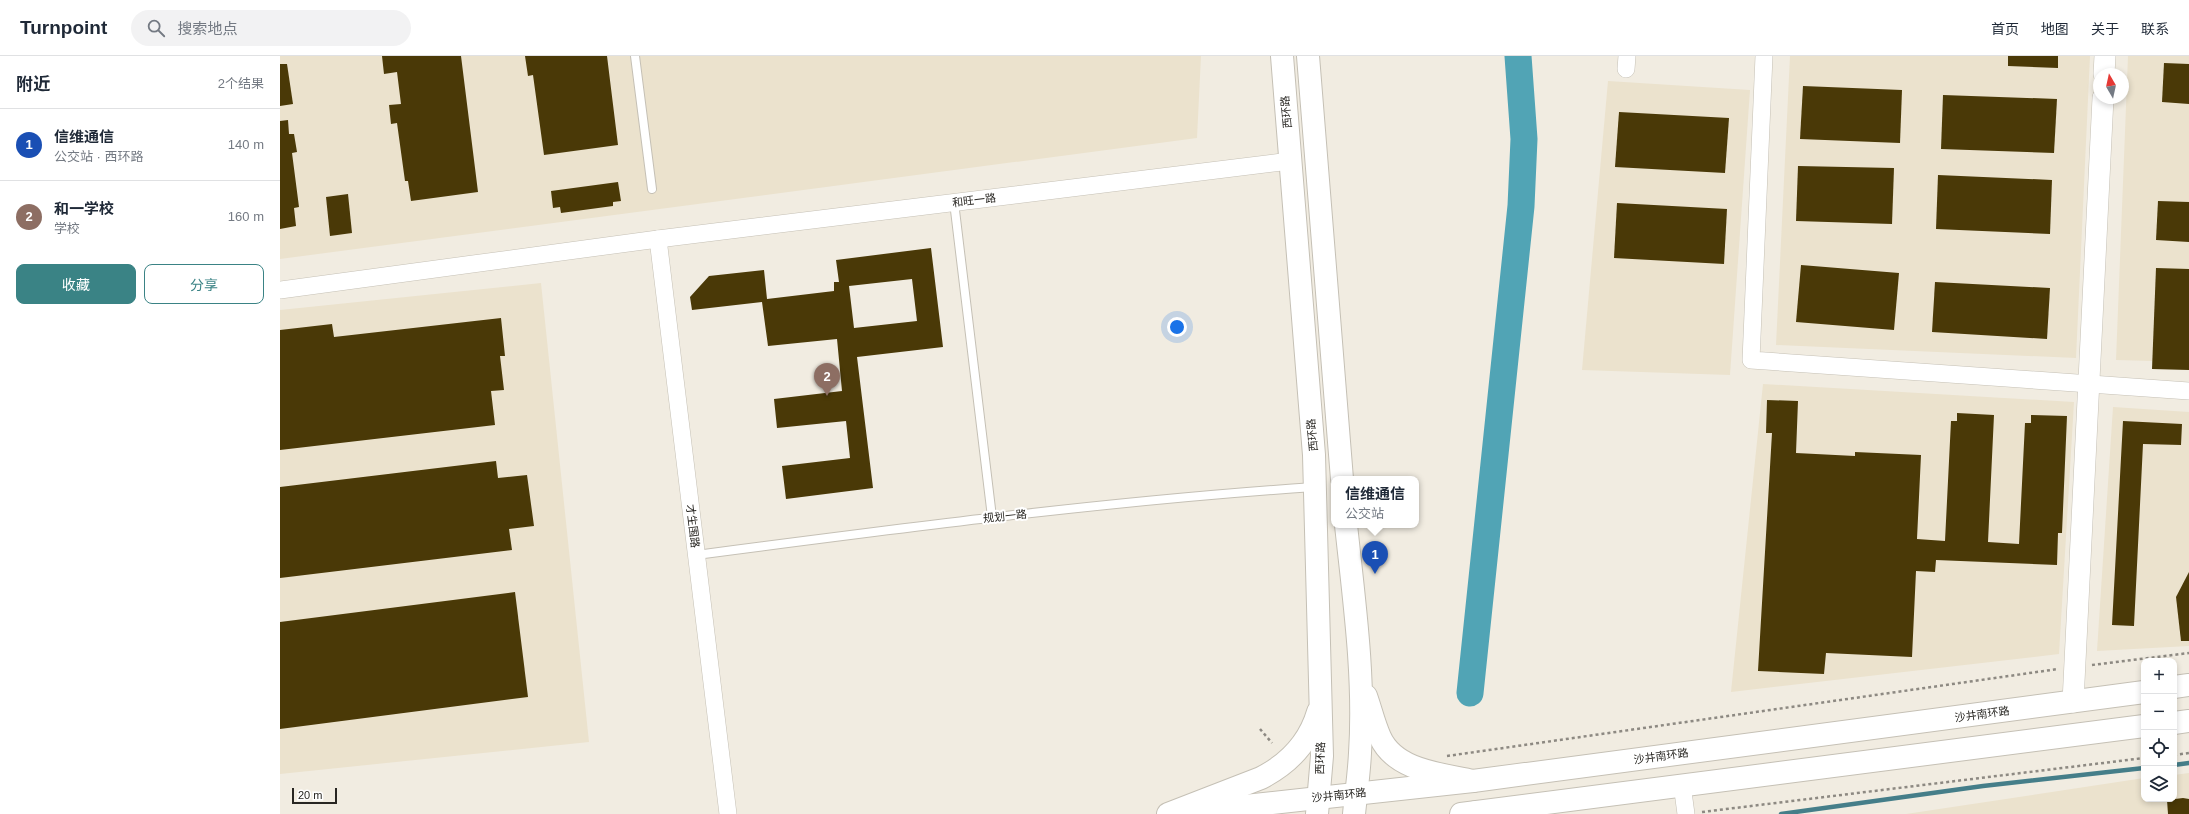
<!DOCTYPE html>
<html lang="zh">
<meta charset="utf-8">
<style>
:root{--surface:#fff;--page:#f2f2f3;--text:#1f2937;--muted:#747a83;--line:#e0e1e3;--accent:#3a8385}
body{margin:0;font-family:Arial,"Noto Sans SC",sans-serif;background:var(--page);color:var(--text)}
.controls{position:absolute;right:12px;bottom:12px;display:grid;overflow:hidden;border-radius:8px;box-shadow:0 2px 6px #0003}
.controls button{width:36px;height:36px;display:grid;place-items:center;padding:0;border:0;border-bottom:1px solid var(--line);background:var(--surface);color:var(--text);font:20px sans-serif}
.compass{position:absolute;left:1813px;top:12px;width:36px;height:36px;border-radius:50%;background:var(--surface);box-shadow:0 2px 6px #0003;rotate:351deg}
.scale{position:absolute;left:12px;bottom:10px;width:45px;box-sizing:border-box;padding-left:4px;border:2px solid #282622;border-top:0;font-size:11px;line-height:14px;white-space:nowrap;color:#282622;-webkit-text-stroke:3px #fff;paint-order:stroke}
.you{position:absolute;left:897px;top:271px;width:14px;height:14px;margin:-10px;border:3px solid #fff;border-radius:50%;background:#1a73e8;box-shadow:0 0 0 6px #1a73e833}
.badge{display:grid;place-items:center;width:26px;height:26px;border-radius:50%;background:var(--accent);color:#fff;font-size:13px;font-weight:700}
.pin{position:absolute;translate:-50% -33px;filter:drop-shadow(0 1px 2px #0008)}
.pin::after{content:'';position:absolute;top:21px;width:14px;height:12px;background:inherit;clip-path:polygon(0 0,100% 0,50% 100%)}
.popup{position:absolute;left:1051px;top:420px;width:88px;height:52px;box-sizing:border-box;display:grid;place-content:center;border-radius:8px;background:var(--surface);filter:drop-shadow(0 1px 3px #0005);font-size:13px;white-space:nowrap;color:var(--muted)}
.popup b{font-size:15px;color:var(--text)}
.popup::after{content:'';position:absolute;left:50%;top:100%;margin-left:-8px;border:8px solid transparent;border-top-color:var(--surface)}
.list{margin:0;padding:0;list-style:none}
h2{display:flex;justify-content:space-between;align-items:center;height:52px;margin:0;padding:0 16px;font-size:17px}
h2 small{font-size:13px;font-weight:400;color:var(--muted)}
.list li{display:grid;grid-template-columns:26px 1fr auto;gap:12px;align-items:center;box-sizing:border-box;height:72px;padding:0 16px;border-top:1px solid var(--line)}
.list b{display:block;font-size:15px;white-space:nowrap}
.list p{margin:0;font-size:13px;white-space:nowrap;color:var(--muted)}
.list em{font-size:13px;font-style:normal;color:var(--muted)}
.actions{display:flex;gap:8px;padding:12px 16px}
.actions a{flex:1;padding:9px 0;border:1px solid var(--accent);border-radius:8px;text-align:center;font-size:14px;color:var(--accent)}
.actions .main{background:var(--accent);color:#fff}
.icon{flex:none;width:22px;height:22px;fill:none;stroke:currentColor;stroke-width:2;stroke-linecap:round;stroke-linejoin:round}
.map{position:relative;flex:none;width:1909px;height:758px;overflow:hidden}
header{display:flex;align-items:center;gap:24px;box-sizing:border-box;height:56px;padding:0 20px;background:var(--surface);border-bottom:1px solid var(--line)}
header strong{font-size:19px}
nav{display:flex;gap:22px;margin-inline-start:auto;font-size:14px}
.search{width:280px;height:36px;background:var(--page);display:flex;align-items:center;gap:10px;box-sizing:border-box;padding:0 14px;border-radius:22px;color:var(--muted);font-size:15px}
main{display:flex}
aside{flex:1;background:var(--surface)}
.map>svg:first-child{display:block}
</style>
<header>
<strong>Turnpoint</strong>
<div class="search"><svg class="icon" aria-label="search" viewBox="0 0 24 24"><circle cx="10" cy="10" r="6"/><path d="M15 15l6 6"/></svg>搜索地点</div>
<nav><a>首页</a><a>地图</a><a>关于</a><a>联系</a></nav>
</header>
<main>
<aside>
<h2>附近<small>2个结果</small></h2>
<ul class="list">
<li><span class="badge" style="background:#1a4fb4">1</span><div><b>信维通信</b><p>公交站 · 西环路</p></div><em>140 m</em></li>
<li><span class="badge" style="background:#8d6e63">2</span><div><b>和一学校</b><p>学校</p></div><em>160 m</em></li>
</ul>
<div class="actions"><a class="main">收藏</a><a>分享</a></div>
</aside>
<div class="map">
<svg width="1909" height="758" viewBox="0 0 1909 758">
<rect width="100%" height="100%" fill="#f1ece1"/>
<g fill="#ebe2cd">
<path d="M0,0H921L917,82L0,203Z"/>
<path d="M1510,0H1810L1796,302L1496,289Z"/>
<path d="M1848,0H1909V306L1836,304Z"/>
<path d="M1328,25L1470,34L1450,319L1302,314Z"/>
<path d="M261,227L309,686L0,718V254Z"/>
<path d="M1483,328L1794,346L1779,598L1451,636Z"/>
<path d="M1833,351L1909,356V590L1817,595Z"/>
<path d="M1909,717V758H1626L1864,722V743H1894V719Z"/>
</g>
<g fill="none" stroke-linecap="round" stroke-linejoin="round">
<g stroke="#457e89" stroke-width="4.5">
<path d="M1894,709L1909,707"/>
<path d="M1501,758L1703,730L1864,712"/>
</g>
<path stroke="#51a4b5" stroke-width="27" d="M1190,637L1241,150L1244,83L1238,0"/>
</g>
<g fill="#4a3907" fill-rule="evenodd">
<path d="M102,0H181L198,136L131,145L128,125H125L117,67L111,68L109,49L121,48L117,16L104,18Z"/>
<path d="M245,0H327L338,89L264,99L253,19L248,20Z"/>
<path d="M1728,0H1778V12L1728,10Z"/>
<path d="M1884,7L1909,8V48L1882,46Z"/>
<path d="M0,8H7L13,48L0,50Z"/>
<path d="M1523,30L1622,34L1620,87L1520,83Z"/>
<path d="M1663,39L1777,43L1774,97L1661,93Z"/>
<path d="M1339,56L1449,62L1445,117L1335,111Z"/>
<path d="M8,64L9,78H14L17,96L12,97L19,151L14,152L16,170L0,173V65Z"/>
<path d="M1518,110L1614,112L1612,168L1516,165Z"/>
<path d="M1658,119L1772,124L1770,178L1656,173Z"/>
<path d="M338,126L341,145L333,146V150L281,157L280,151L273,152L271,135Z"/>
<path d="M68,138L72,177L50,180L46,141Z"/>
<path d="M1878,145L1909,146V186L1876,184Z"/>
<path d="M1337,147L1447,153L1444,208L1334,202Z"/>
<path d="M651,192L663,291L577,301L593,432L506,443L502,410L570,402L566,365L497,372L494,343L562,335L557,283L488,290L482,246L412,254L410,241L429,220L484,214L487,243L554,235V226H559L556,204ZM632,223L637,265L574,272L569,230Z"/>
<path d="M1521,209L1619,217L1614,274L1516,266Z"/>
<path d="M1876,212L1909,213V314L1872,313Z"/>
<path d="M1655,226L1770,232L1767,283L1652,276Z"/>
<path d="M221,262L225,300H220L224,334L211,335L215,369L0,394V274L52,268L54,281Z"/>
<path d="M1487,344L1518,345L1516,397L1575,400V396L1641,399L1637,483L1665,485L1671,365H1677V357L1714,359L1708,486L1739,488L1745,367H1751V359L1787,360L1782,477H1778L1777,509L1656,504L1655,516L1636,515L1632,601L1546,597L1544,618L1478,615L1492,377H1486Z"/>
<path d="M1843,365L1902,368L1901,389L1863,388L1854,570L1832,569Z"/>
<path d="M216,405L218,422L247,419L254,470L229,473L232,494L0,522V431Z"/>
<path d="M1909,516V585H1901L1896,541Z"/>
<path d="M235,536L248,641L0,673V566Z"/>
<path d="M1903,742L1909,743V758H1888L1887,744Z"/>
</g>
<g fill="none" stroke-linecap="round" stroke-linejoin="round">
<g stroke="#c5c0b5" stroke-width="10">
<g id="service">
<path d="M355,0L372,133"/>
<path d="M674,146L712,461"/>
<path d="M416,499C622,472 827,445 1034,431"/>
</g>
</g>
<g stroke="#c5c0b5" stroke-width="18">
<g id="minor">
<path d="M1484,0L1471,304L1909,335"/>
<path d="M1346,13L1347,0"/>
<path d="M378,183L448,758"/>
<path d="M0,234L378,183L1010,105"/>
<path d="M1402,728L1406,758"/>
</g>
</g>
<g stroke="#c5c0b5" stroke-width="22">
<g id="tertiary">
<path d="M1824,18L1825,0"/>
<path d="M1793,646L1823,42"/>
</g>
</g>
<g stroke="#c5c0b5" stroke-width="24">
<g id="secondary">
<path d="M1894,631L1909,629"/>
<path d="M1894,667L1909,665"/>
<path d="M901,757L1193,725L1864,636"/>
<path d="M1181,758L1864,670"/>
</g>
</g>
<g stroke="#c5c0b5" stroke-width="24">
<g id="primary">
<path d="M1002,0L1034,399L1042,700L1037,758"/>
<path d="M1028,0L1062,423"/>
<path d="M1066,469C1074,544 1085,622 1080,697C1079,718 1076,738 1074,758"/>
<path d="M1086,640C1091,654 1094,668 1100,681C1115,715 1162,718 1193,725"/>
<path d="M888,758L981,722C1008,708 1029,687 1038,656"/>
<path d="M1189,758L1196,756"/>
</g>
</g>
<g stroke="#8d8982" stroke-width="2.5" stroke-dasharray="3 3" stroke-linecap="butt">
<path d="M1812,609L1909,597"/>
<path d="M980,673L992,687"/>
<path d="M1894,699L1909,697"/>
<path d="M1167,700L1778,613"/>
<path d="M1422,756L1864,702"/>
</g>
<use href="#service" stroke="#fff" stroke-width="8"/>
<use href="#minor" stroke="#fff" stroke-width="17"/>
<use href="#tertiary" stroke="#fff" stroke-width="21"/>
<use href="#secondary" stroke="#fff" stroke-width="22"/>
<use href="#primary" stroke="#fff" stroke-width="22"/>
</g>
<g text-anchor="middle" stroke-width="4" stroke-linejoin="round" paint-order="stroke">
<g font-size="11" fill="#282622" stroke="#fff">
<text transform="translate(1006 56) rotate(-95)" y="4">西环路</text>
<text transform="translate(694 144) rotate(-7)" y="4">和旺一路</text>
<text transform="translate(1032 379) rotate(-95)" y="4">西环路</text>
<text transform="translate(725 460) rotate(-6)" y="4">规划一路</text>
<text transform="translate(413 470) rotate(83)" y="4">才生围路</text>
<text transform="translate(1702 658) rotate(-8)" y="4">沙井南环路</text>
<text transform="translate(1381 700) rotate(-8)" y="4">沙井南环路</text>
<text transform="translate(1040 702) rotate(-88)" y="4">西环路</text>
<text transform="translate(1059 739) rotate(-6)" y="4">沙井南环路</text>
</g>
</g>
</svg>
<div class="controls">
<button>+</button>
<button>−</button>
<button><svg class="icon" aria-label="locate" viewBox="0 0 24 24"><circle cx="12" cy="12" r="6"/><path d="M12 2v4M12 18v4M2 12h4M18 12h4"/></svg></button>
<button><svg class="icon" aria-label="layers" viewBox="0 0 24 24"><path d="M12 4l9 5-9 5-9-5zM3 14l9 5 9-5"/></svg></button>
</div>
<svg class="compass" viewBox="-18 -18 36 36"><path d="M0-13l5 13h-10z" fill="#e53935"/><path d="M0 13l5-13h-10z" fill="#747a83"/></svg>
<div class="scale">20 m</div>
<div class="you"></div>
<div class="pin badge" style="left:1095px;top:518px;background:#1a4fb4">1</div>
<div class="popup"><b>信维通信</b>公交站</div>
<div class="pin badge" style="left:547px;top:340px;background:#8d6e63">2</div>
</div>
</main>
